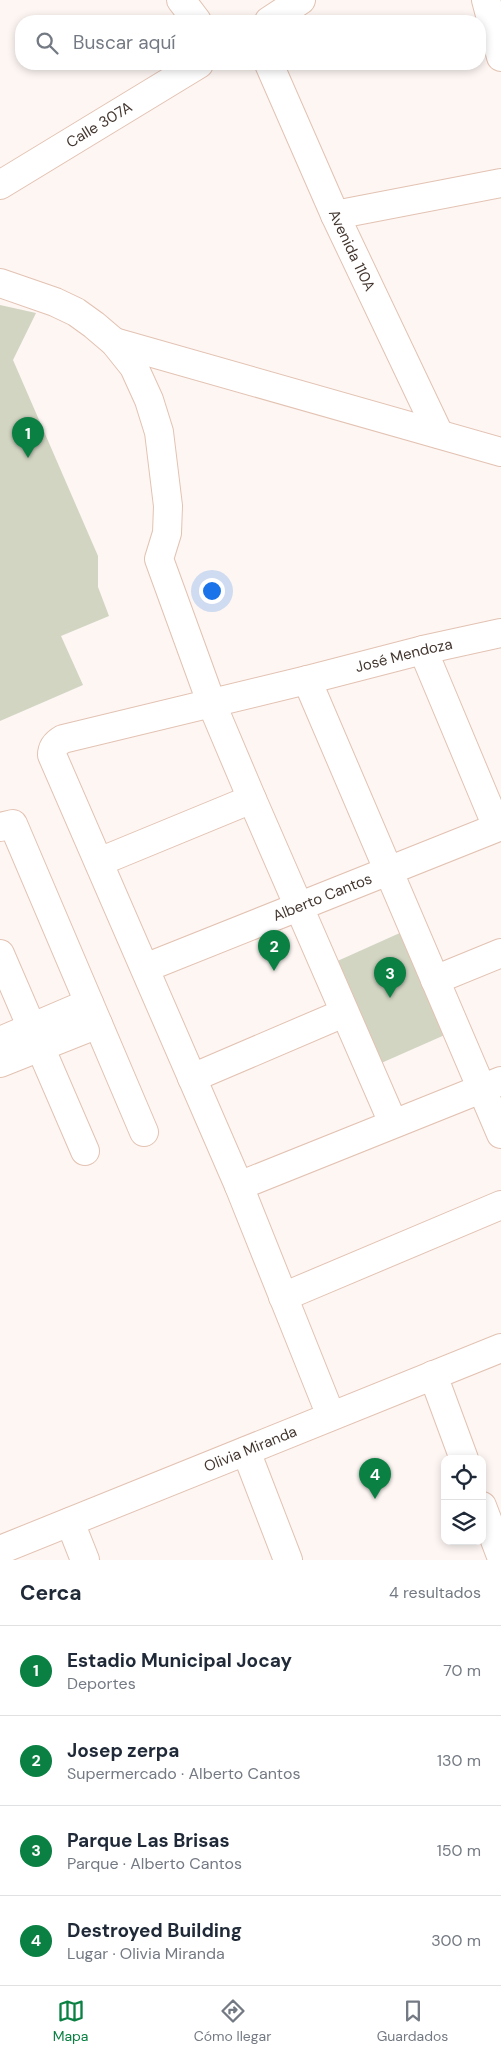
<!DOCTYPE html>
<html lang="es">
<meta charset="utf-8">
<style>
:root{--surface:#fff;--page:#f6f6f7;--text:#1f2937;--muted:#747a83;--line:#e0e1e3;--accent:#0b8043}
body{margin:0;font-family:"DM Sans",sans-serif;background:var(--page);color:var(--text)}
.controls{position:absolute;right:15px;bottom:15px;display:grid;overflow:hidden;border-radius:10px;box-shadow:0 2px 8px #0003}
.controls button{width:45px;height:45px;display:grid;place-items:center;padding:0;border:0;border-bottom:1px solid var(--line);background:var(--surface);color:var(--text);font:25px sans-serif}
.you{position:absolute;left:211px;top:590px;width:18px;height:18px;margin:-12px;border:4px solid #fff;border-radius:50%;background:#1a73e8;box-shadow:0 0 0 8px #1a73e833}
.badge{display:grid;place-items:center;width:32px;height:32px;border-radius:50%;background:var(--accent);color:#fff;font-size:16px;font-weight:700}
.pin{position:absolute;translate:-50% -41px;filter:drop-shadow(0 1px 2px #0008)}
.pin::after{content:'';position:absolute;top:26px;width:18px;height:15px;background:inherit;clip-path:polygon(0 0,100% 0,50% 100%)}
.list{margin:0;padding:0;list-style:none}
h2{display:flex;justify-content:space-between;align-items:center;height:65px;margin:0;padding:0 20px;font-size:21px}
h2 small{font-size:16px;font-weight:400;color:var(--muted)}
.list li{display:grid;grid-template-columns:32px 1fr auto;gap:15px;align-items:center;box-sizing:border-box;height:90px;padding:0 20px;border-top:1px solid var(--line)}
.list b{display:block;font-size:19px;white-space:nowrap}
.list p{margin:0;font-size:16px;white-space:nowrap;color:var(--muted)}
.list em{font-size:16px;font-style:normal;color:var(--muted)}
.icon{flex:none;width:28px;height:28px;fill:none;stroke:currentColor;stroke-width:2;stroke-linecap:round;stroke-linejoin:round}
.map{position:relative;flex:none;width:501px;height:1560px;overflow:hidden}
.search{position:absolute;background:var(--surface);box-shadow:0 2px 8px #0003;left:15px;right:15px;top:15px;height:55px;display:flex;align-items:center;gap:12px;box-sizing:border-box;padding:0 18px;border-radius:20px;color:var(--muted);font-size:19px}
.sheet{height:425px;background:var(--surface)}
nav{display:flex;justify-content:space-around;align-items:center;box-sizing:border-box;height:70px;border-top:1px solid var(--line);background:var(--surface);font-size:14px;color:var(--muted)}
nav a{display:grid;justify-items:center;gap:2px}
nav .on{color:var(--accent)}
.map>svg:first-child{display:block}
</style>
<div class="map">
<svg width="501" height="1560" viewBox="0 0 501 1560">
<rect width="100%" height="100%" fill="#fdf6f3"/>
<g fill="#d2d5c2">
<path d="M0,305L36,313L13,360L98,556V587L109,616L61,636L83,685L0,721Z"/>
<path d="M402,932L447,1034L379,1064L333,963Z"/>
</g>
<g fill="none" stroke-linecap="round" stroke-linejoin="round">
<g stroke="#e3c2b2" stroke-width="30">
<g id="minor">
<path d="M181,0L197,21"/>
<path d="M486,0L501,57"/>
<path d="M269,21L301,0"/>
<path id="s1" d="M269,64L335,215L439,434"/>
<path id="s2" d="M0,185L199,64"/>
<path d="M335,215L501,183"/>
<path d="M0,283L55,302L76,312L94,325L114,342L134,367L149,400L159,432L168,506L167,533L159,559L211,702L252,799L393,1123"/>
<path d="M114,342L501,452"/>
<path d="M423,650L497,827"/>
<path d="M307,680L501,1134"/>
<path d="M0,827L13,824L144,1132"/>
<path d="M99,862L252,799"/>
<path d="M0,954L85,1151"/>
<path id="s3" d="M145,968L501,826"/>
<path d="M435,980L501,953"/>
<path d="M0,1041L89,1003"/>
<path d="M0,1063L98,1024"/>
<path d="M192,1078L344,1013"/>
<path d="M239,1186L501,1081"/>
<path d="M283,1297L501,1205"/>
<path d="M433,1375L464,1459"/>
<path id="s4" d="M331,1416L239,1186L52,755C52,747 56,743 63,739L307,680L423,650L501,633"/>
<path d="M246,1451L288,1560"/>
<path d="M482,1506L501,1556"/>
<path d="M70,1522L85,1560"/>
<path id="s5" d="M0,1550L501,1348"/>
</g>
</g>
<use href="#minor" stroke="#fff" stroke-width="28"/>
</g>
<g text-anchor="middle" stroke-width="5" stroke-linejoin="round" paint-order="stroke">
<g font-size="15" fill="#443730" stroke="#fff">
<text dy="5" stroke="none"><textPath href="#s2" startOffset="116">Calle 307A</textPath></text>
<text dy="5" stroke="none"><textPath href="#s1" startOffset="204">Avenida 110A</textPath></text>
<text dy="5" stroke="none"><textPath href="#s4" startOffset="1089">José Mendoza</textPath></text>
<text dy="5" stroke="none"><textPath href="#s3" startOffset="191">Alberto Cantos</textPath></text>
<text dy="5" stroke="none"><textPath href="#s5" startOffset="270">Olivia Miranda</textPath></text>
</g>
</g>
</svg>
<div class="controls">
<button><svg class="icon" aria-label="locate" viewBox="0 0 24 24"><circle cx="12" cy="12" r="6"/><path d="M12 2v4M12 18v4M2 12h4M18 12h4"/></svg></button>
<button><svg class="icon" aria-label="layers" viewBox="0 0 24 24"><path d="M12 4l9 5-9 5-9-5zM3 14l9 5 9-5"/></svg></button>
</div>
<div class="you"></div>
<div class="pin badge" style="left:28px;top:458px">1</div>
<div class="pin badge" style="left:274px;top:971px">2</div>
<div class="pin badge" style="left:390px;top:998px">3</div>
<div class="pin badge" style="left:375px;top:1499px">4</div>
<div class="search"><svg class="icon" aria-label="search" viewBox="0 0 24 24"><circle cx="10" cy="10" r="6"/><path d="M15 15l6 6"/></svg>Buscar aquí</div>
</div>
<section class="sheet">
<h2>Cerca<small>4 resultados</small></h2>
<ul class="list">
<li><span class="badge">1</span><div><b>Estadio Municipal Jocay</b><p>Deportes</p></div><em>70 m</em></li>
<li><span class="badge">2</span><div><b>Josep zerpa</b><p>Supermercado · Alberto Cantos</p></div><em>130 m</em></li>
<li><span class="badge">3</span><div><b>Parque Las Brisas</b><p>Parque · Alberto Cantos</p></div><em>150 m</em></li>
<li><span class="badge">4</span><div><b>Destroyed Building</b><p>Lugar · Olivia Miranda</p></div><em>300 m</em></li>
</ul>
</section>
<nav>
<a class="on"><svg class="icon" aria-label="map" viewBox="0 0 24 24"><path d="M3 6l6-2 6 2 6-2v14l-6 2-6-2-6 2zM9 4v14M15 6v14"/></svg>Mapa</a>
<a><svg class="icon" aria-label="directions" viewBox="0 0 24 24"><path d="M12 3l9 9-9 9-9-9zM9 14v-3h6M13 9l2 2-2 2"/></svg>Cómo llegar</a>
<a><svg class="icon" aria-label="saved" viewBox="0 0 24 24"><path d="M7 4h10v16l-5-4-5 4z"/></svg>Guardados</a>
</nav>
